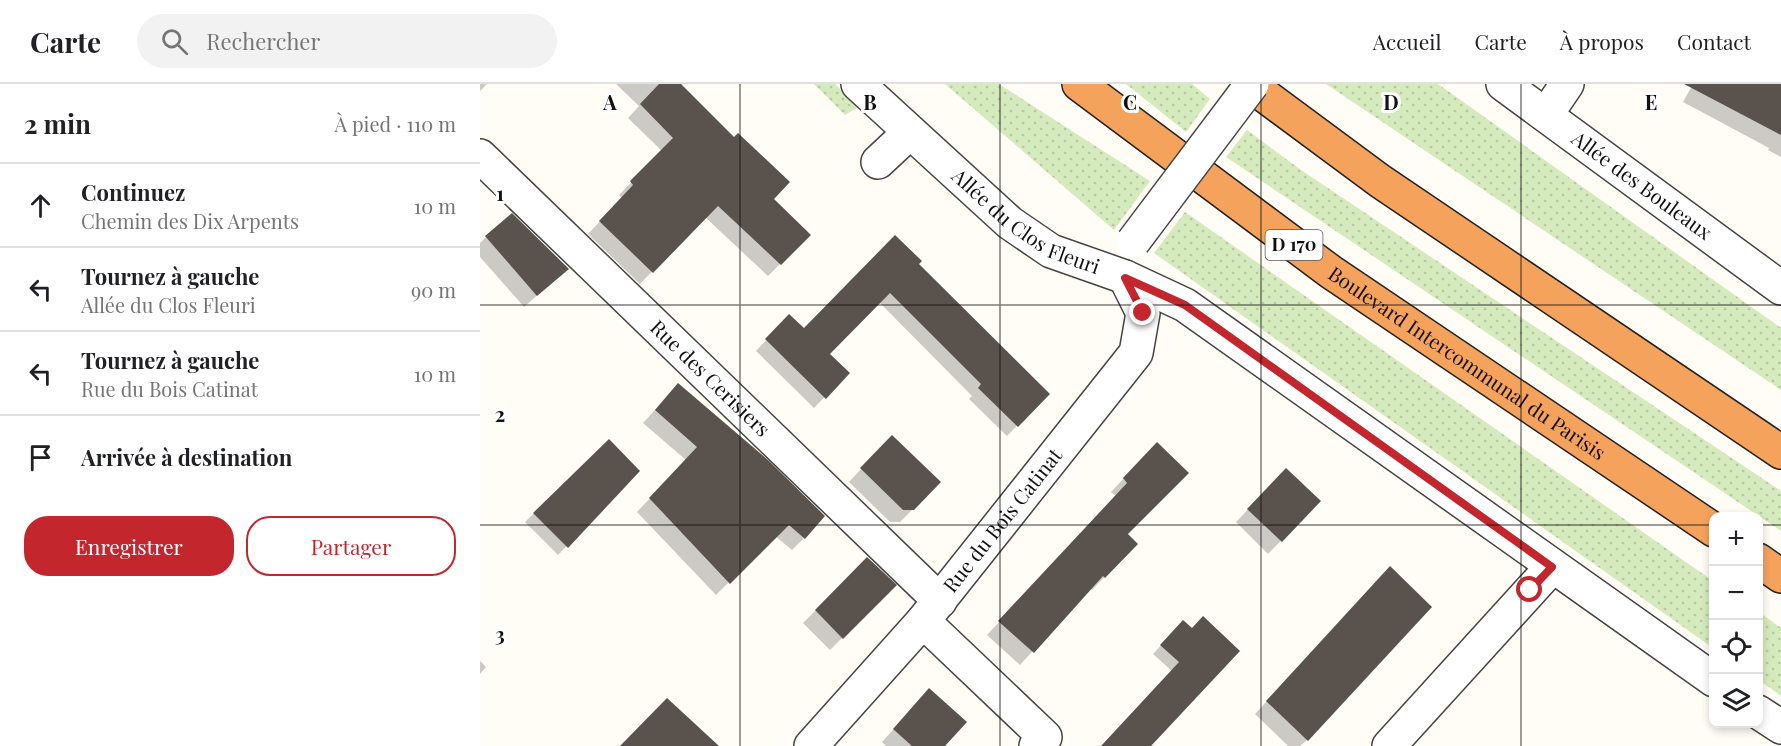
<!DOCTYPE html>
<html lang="fr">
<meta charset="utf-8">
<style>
:root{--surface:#fff;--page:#f2f2f2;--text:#202124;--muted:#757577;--line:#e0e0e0;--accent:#c4262e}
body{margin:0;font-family:"Playfair Display",serif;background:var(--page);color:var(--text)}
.controls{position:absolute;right:18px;bottom:18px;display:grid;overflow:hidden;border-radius:12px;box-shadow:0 3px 9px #0003}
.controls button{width:54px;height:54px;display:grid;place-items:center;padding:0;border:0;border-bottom:2px solid var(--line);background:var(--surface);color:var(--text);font:30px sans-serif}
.stop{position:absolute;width:18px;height:18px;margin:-14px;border:4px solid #c4262e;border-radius:50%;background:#fff}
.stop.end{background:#c4262e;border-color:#fff;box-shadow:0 2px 6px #0008}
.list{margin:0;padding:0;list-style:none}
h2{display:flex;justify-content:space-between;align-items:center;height:78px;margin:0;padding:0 24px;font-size:26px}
h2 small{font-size:20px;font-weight:400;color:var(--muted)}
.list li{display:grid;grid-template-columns:39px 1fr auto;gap:18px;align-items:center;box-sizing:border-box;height:84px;padding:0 24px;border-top:2px solid var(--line)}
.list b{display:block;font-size:22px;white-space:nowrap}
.list p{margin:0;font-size:20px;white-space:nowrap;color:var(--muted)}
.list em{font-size:20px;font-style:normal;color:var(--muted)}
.actions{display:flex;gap:12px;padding:18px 24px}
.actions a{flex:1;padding:14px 0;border:2px solid var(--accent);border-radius:24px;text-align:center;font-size:21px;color:var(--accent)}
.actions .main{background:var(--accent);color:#fff}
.icon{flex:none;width:33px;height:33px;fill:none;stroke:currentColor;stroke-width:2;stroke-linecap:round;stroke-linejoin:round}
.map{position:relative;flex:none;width:1301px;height:662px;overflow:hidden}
header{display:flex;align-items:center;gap:36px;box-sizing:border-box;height:84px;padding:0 30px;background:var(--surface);border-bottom:2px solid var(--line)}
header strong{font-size:28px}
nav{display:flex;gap:33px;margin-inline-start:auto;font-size:21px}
.search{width:420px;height:54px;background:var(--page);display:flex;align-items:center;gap:15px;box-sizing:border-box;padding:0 21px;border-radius:33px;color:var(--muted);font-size:22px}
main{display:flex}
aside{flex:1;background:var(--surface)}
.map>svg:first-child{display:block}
</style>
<header>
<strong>Carte</strong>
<div class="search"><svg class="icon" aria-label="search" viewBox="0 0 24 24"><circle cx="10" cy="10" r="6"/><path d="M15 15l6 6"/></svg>Rechercher</div>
<nav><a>Accueil</a><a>Carte</a><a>À propos</a><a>Contact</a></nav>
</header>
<main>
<aside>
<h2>2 min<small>À pied · 110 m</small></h2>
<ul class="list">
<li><svg class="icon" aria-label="ahead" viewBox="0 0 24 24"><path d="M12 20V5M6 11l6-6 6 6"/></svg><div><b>Continuez</b><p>Chemin des Dix Arpents</p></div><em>10 m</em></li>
<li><svg class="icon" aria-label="left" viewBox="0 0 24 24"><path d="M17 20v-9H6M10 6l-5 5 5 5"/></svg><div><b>Tournez à gauche</b><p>Allée du Clos Fleuri</p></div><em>90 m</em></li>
<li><svg class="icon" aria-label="left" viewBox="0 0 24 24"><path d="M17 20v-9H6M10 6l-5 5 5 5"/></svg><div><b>Tournez à gauche</b><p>Rue du Bois Catinat</p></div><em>10 m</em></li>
<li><svg class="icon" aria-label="arrive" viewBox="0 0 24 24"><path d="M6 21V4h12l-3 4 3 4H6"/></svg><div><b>Arrivée à destination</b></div></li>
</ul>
<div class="actions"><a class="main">Enregistrer</a><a>Partager</a></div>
</aside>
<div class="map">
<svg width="1301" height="662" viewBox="0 0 1301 662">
<defs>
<pattern id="grass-dots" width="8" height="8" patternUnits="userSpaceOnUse" patternTransform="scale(1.5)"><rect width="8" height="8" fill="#d5ebbd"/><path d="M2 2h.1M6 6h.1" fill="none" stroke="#b6c8a1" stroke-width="1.8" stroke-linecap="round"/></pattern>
</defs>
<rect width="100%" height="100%" fill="#fffdf5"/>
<g fill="url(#grass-dots)">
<path d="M334,0H355L378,23L365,31Z"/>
<path d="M465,0H519L670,97L634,146Z"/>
<path d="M646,0H712L730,15L706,48Z"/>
<path d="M846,0H958L1301,244V306Z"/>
<path d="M767,46L821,86L1301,407V447L746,73Z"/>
<path d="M705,128L1233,497V564L674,169Z"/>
<path d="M1279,528L1301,544V612L1279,596Z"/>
</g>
<g fill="#0003">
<path d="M0,0H7L0,7Z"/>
<path d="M136,0H199L292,115L329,151L288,192L225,133L160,200L108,150L142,114L139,111L182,67L148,34L159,22Z"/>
<path d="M1213,0H1296L1301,3V73L1288,66L1289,64L1203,18Z"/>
<path d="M6,153L87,185L44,223L0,173V159Z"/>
<path d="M437,180L568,310L527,352L489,315L492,312L399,218L348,270L368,289L334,324L276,267L309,232L324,246Z"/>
<path d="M198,301L324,454L312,466L295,452L236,511L157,428L206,376L163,339Z"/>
<path d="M129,357L158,387L78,471L45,438Z"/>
<path d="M399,366L433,425L420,438H410L369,398Z"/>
<path d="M664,373L645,450L656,460L612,506L610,504L540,581L507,551L636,412L631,408Z"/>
<path d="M793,399L839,417L788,470L756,438Z"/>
<path d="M387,475L415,501L350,566L323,539Z"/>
<path d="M897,497L827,656L820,662H808L775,630Z"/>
<path d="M695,546H712L670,662H622L692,587L673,570Z"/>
<path d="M0,577L6,583L0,590Z"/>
<path d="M437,619L463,662H406L402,658Z"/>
</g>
<g fill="#5a524d">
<path d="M179,0H201L254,53L258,49L310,98L294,115L331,151L301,181L238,122L173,189L119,137L153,101L150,97L193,54L160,20Z"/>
<path d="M1204,0H1301V51Z"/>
<path d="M32,129L89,185L57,212L5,152Z"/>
<path d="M415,151L442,177L439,180L570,310L538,343L498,304L501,300L410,209L350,270L370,289L346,315L285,255L309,230L324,244Z"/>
<path d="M198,299L288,376L345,432L325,455L309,441L250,500L169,414L217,363L175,326Z"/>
<path d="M412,351L461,398L434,426H423L380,384Z"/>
<path d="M129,355L160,387L88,464L53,429Z"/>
<path d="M677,358L709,389L648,450L658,460L625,494L623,492L554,569L518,537L647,399L643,394Z"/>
<path d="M806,384L841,417L802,458L767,425Z"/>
<path d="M387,473L417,501L363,555L335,526Z"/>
<path d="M910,482L952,523L828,657L786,617Z"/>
<path d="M723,532L760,567L671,662H621L699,578L680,561L703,536L712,544Z"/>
<path d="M449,604L487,638L465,662H432L413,645Z"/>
<path d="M187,614L239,662H140Z"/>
</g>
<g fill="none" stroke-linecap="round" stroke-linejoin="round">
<g stroke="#444" stroke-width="36">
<g id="minor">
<path id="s1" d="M378,0L530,139L571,167L645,193L705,221L1234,596"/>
<path id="s2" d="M1023,0L1301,204"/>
<path d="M1066,31L1087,0"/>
<path id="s3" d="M0,72L460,517"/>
<path d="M398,78L429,49"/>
<path d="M443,537L565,653L556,662"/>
<path d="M1278,628L1301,643"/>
<path id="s4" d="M331,662L443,537L656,269L663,229L645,193"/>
<path d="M909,662L1072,483"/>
</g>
</g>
<g stroke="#222" stroke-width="36">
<g id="highway">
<path id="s5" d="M599,0L851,188L1234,446"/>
<path d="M769,0L900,97L1301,368"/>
<path d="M1278,476L1301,492"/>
</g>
</g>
<use href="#minor" stroke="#fff" stroke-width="33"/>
<use href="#highway" stroke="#f5a25d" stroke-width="33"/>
<g stroke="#444" stroke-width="36" stroke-linecap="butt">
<path id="minor-bridge" d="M653,158L772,0"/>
</g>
<use href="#minor-bridge" stroke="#fff" stroke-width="33"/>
</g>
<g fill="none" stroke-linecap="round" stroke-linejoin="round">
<path stroke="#c4262e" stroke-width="8" d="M663,229L645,194L705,221L1072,483L1050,506"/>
</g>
<path fill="none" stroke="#111" stroke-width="1.5" stroke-opacity="0.55" d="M260,0V662M520,0V662M781,0V662M1041,0V662M0,221H1301M0,441H1234M1278,441H1301"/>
<g text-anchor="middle" stroke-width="6" stroke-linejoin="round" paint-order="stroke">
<rect fill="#fff" stroke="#585858" stroke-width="1.5" x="785.5" y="146" width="57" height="30" rx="4.5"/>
<g font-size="18" font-weight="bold" fill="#111">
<text x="814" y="167">D 170</text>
</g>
<g font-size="20" fill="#111" stroke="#fff">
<text dy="7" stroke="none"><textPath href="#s2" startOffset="172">Allée des Bouleaux</textPath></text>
<text dy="7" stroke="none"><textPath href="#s1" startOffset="219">Allée du Clos Fleuri</textPath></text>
<text dy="7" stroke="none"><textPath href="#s5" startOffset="478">Boulevard Intercommunal du Parisis</textPath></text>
<text dy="7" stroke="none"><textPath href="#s3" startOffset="320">Rue des Cerisiers</textPath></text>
<text dy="7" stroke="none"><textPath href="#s4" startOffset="296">Rue du Bois Catinat</textPath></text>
</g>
</g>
<g font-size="20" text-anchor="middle" font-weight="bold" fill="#111" stroke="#fff" stroke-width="6" stroke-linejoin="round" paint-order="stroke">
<text x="130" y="26">A</text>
<text x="390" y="26">B</text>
<text x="650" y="26">C</text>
<text x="911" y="26">D</text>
<text x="1171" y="26">E</text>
<text x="20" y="117">1</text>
<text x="20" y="338">2</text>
<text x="20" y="558">3</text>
</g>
</svg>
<div class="controls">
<button>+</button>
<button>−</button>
<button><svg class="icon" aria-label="locate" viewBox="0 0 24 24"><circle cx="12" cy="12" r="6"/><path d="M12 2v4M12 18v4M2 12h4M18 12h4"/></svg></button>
<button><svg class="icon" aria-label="layers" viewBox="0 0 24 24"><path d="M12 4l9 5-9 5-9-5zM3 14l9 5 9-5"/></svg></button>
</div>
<div class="stop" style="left:1050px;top:506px"></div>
<div class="stop end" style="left:663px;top:229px"></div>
</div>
</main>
